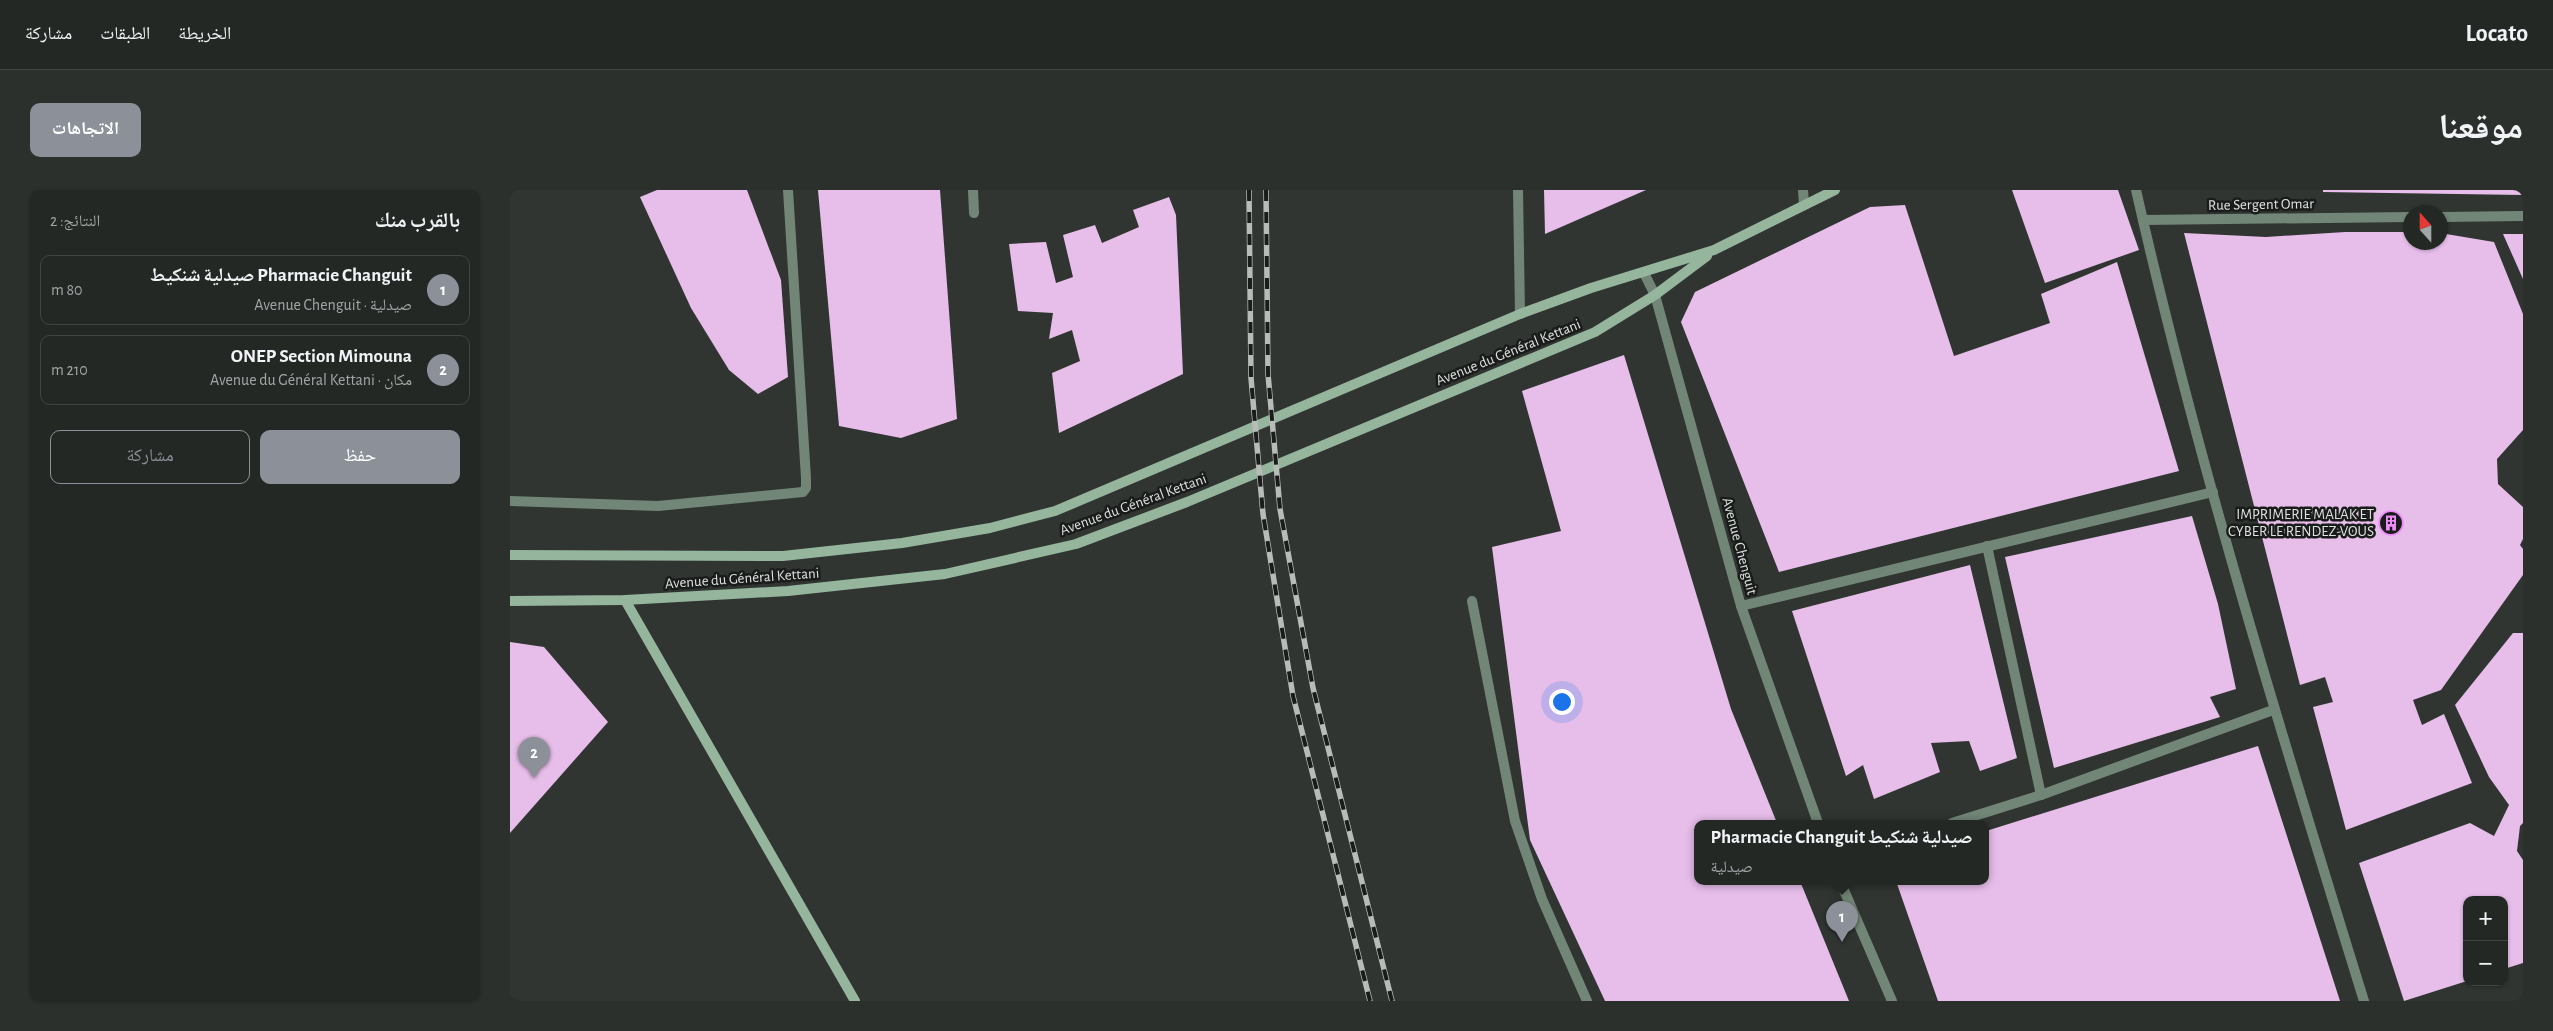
<!DOCTYPE html>
<html lang="ar">
<meta charset="utf-8">
<style>
:root{--surface:#242825;--page:#2c302d;--text:#f1f3f6;--muted:#a3a6a7;--line:#414442;--accent:#8c9099}
body{margin:0;font-family:"Alegreya Sans","Noto Naskh Arabic",sans-serif;background:var(--page);color:var(--text);direction:rtl}
.controls{position:absolute;right:15px;bottom:15px;display:grid;overflow:hidden;border-radius:10px;box-shadow:0 1px 4px #0004}
.controls button{width:45px;height:45px;display:grid;place-items:center;padding:0;border:0;border-bottom:1px solid var(--line);background:var(--surface);color:var(--text);font:25px sans-serif}
.compass{position:absolute;left:1893px;top:15px;width:45px;height:45px;border-radius:50%;background:var(--surface);box-shadow:0 1px 4px #0004;rotate:339deg}
.you{position:absolute;left:1051px;top:511px;width:18px;height:18px;margin:-12px;border:4px solid #fff;border-radius:50%;background:#1a73e8;box-shadow:0 0 0 8px #1a73e833}
.badge{display:grid;place-items:center;width:32px;height:32px;border-radius:50%;background:var(--accent);color:#fff;font-size:16px;font-weight:700}
.pin{position:absolute;translate:-50% -41px;filter:drop-shadow(0 1px 2px #0008)}
.pin::after{content:'';position:absolute;top:26px;width:18px;height:15px;background:inherit;clip-path:polygon(0 0,100% 0,50% 100%)}
.popup{position:absolute;left:1184px;top:630px;width:295px;height:65px;box-sizing:border-box;display:grid;place-content:center;border-radius:10px;background:var(--surface);filter:drop-shadow(0 1px 4px #0005);font-size:16px;white-space:nowrap;color:var(--muted)}
.popup b{font-size:19px;color:var(--text)}
.popup::after{content:'';position:absolute;left:50%;top:100%;margin-left:-10px;border:10px solid transparent;border-top-color:var(--surface)}
.list{margin:0;padding:0;list-style:none}
h2{display:flex;justify-content:space-between;align-items:center;height:65px;margin:0;padding:0 20px;font-size:21px}
h2 small{font-size:16px;font-weight:400;color:var(--muted)}
.list li{display:grid;grid-template-columns:32px 1fr auto;gap:15px;align-items:center;box-sizing:border-box;height:70px;margin:0 10px 10px;padding:0 10px;border:1px solid var(--line);border-radius:10px}
.list b{display:block;font-size:19px;white-space:nowrap}
.list p{margin:0;font-size:16px;white-space:nowrap;color:var(--muted)}
.list em{font-size:16px;font-style:normal;color:var(--muted)}
.actions{display:flex;gap:10px;padding:15px 20px}
.actions a{flex:1;padding:11px 0;border:1px solid var(--accent);border-radius:10px;text-align:center;font-size:18px;color:var(--accent)}
.actions .main{background:var(--accent);color:#fff}
.map{position:relative;flex:none;width:2013px;height:811px;overflow:hidden;direction:ltr;border-radius:10px}
header{display:flex;align-items:center;gap:30px;box-sizing:border-box;height:70px;padding:0 25px;background:var(--surface);border-bottom:1px solid var(--line)}
header strong{font-size:24px}
nav{display:flex;gap:28px;margin-inline-start:auto;font-size:18px}
.intro{display:flex;align-items:center;justify-content:space-between;box-sizing:border-box;height:120px;padding:0 30px}
h1{margin:0;font-size:35px}
.button{padding:12px 22px;border-radius:10px;background:var(--accent);color:#fff;font-size:18px;font-weight:700}
main{display:flex;gap:30px;padding:0 30px}
aside{flex:1;background:var(--surface);border-radius:10px;box-shadow:0 1px 4px #0004}
.map>svg:first-child{display:block}
</style>
<header>
<strong>Locato</strong>
<nav><a>الخريطة</a><a>الطبقات</a><a>مشاركة</a></nav>
</header>
<div class="intro"><h1>موقعنا</h1><a class="button">الاتجاهات</a></div>
<main>
<div class="map">
<svg width="2013" height="811" viewBox="0 0 2013 811">
<rect width="100%" height="100%" fill="#303531"/>
<g fill="#e7beea">
<path d="M147,0H237L271,90L278,187L248,204L219,180L181,118L130,7Z"/>
<path d="M308,0H430L447,229L391,248L329,236Z"/>
<path d="M1034,0H1136L1035,44Z"/>
<path d="M1502,0H1608L1629,60L1535,93Z"/>
<path d="M1813,0H2013V5L1813,2Z"/>
<path d="M659,7L666,25L673,184L549,243L542,183L570,171L562,140L539,149L543,123L508,121L499,54L536,52L546,93L563,87L553,45L585,35L592,53L629,37L623,20Z"/>
<path d="M1395,15L1444,166L1540,133L1531,104L1607,72L1669,281L1269,382L1171,132L1185,102L1360,17Z"/>
<path d="M1835,42H1900V52H1930V43L1984,52L2013,124V240L1987,269L1988,294L2013,317V349L2010,355L2013,359V385L1931,500L1903,510L1912,535L1934,524L1962,593L1836,640L1803,517L1823,512L1815,487L1790,495L1674,43L1756,47Z"/>
<path d="M1993,44H2013V89Z"/>
<path d="M1114,165L1221,519L1267,633H1188V691H1290L1339,811H1095L1020,650L982,357L1051,341L1012,201Z"/>
<path d="M1682,326L1708,414L1726,499L1700,507L1710,527L1544,578L1495,367Z"/>
<path d="M1460,375L1507,568L1470,581L1459,551L1421,553L1430,582L1364,609L1353,575L1336,586L1282,421Z"/>
<path d="M2003,443H2013V633L2010,636L2007,661L2013,670V773L1994,779V710H1957V791L1894,811L1849,673L1960,633L1984,646L1999,615L1979,587L1945,515Z"/>
<path d="M0,452L34,457L98,532L0,643Z"/>
<path d="M1748,556L1830,811H1428L1386,691H1476V641Z"/>
</g>
<g fill="none" stroke-linecap="round" stroke-linejoin="round">
<g stroke="#728677" stroke-width="10">
<path d="M463,0L464,23"/>
<path d="M1008,0L1010,124"/>
<path d="M1293,0L1294,14"/>
<path d="M1626,0C1688,274 1771,543 1854,811"/>
<path d="M1930,27L2013,26"/>
<path d="M1633,30L1900,27"/>
<path d="M1134,83L1145,105L1231,416L1308,633"/>
<path d="M0,311L148,316L293,302L296,298V288L278,0"/>
<path d="M1477,356L1531,605"/>
<path d="M962,411L1005,631L1032,709L1077,811"/>
<path d="M1231,416L1703,302"/>
<path d="M1442,633L1531,605L1763,520"/>
<path d="M1330,691L1382,811"/>
</g>
<g stroke="#95b59d" stroke-width="10">
<path d="M0,365L273,366L392,353L480,338L545,321L1010,124L1081,98L1204,60L1325,0"/>
<path d="M115,410L345,811"/>
<path d="M0,411L115,410L278,401L435,384L566,354L677,312L1085,142L1145,105L1197,66"/>
</g>
<g stroke="#b8bcb9" stroke-width="5.5">
<g id="rail">
<path d="M739,0L741,188L753,324L783,506L860,811"/>
<path d="M756,0L758,184L770,319L803,498L882,811"/>
</g>
</g>
<use href="#rail" stroke="#191c1a" stroke-width="4" stroke-dasharray="11" stroke-linecap="butt"/>
</g>
<defs>
<g id="building-ring" transform="scale(1.25)"><circle r="9.5" fill="#191c1a" stroke="#ee8bf8" stroke-width="1.5"/><path d="M-4-6H4V6H1V3H-1V6H-4ZM-2.5-4.3h1.7v1.8h-1.7ZM.8-4.3h1.7v1.8H.8ZM-2.5-1h1.7V.8h-1.7ZM.8-1h1.7V.8H.8Z" fill="#ee8bf8"/></g>
</defs>
<g fill-rule="evenodd">
<use href="#building-ring" x="1881" y="333"/>
</g>
<g text-anchor="middle" stroke-width="5" stroke-linejoin="round" paint-order="stroke">
<g font-size="15" fill="#dde1de" stroke="#191c1a">
<text transform="translate(1751 14) rotate(-1)" y="5">Rue Sergent Omar</text>
<text transform="translate(998 162) rotate(-22)" y="5">Avenue du Général Kettani</text>
<text transform="translate(623 314) rotate(-20)" y="5">Avenue du Général Kettani</text>
<text transform="translate(1230 356) rotate(75)" y="5">Avenue Chenguit</text>
<text transform="translate(232 388) rotate(-4)" y="5">Avenue du Général Kettani</text>
</g>
<g font-size="15" fill="#dde1de" stroke="#191c1a" text-anchor="end">
<text x="1864" y="329">IMPRIMERIE MALAK ET<tspan x="1864" dy="17">CYBER LE RENDEZ-VOUS</tspan></text>
</g>
</g>
</svg>
<div class="controls">
<button>+</button>
<button>−</button>
</div>
<svg class="compass" viewBox="-18 -18 36 36"><path d="M0-13l5 13h-10z" fill="#e53935"/><path d="M0 13l5-13h-10z" fill="#a3a6a7"/></svg>
<div class="you"></div>
<div class="pin badge" style="left:1332px;top:752px">1</div>
<div class="popup"><b>Pharmacie Changuit صيدلية شنكيط</b>صيدلية</div>
<div class="pin badge" style="left:24px;top:588px">2</div>
</div>
<aside>
<h2>بالقرب منك<small>النتائج: 2</small></h2>
<ul class="list">
<li><span class="badge">1</span><div><b>Pharmacie Changuit صيدلية شنكيط</b><p>صيدلية · Avenue Chenguit</p></div><em>80 m</em></li>
<li><span class="badge">2</span><div><b>ONEP Section Mimouna</b><p>مكان · Avenue du Général Kettani</p></div><em>210 m</em></li>
</ul>
<div class="actions"><a class="main">حفظ</a><a>مشاركة</a></div>
</aside>
</main>
